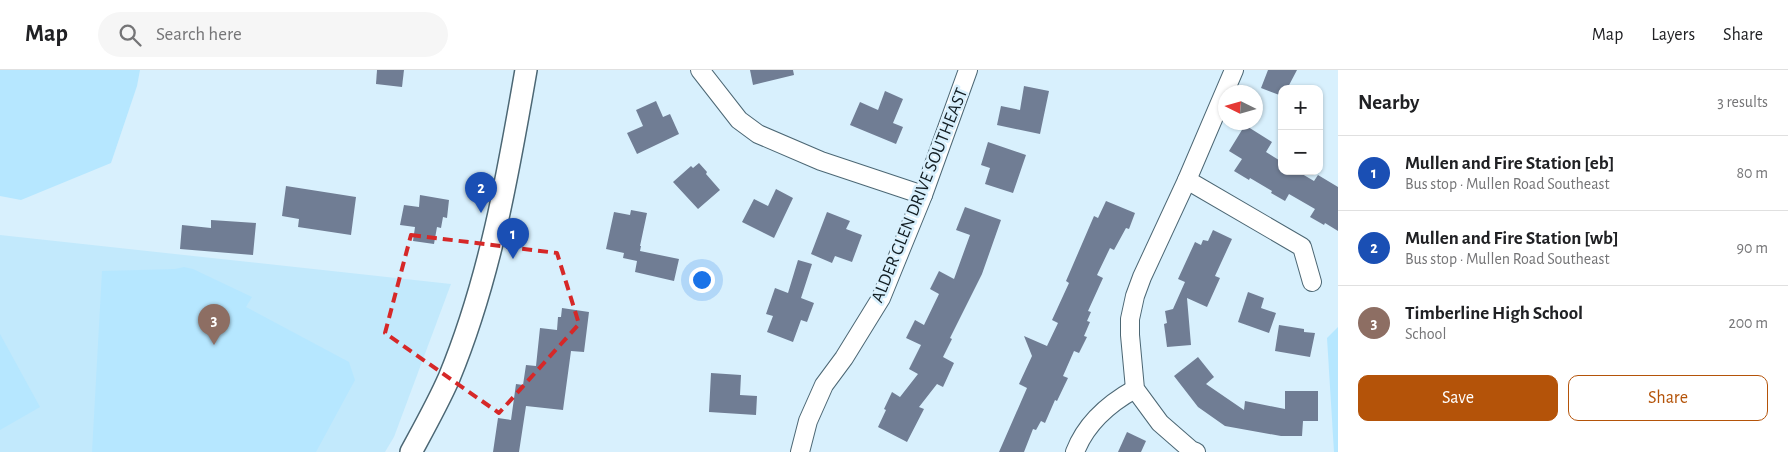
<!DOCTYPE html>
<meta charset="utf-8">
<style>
:root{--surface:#fff;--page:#f6f6f6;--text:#202124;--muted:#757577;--line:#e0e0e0;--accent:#b45309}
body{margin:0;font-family:"Alegreya Sans",sans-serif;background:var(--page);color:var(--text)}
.controls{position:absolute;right:15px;top:15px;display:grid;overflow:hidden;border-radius:10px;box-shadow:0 1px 4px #0004}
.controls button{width:45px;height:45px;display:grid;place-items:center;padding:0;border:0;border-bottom:1px solid var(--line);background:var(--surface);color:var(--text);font:25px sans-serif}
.compass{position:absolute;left:1218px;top:15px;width:45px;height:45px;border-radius:50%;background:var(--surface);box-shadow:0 1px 4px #0004;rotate:275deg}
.you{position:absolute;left:701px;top:209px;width:18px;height:18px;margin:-12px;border:4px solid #fff;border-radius:50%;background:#1a73e8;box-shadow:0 0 0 8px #1a73e833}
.badge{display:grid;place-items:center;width:32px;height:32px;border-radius:50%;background:var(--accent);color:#fff;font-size:16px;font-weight:700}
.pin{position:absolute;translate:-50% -41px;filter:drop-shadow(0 1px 2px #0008)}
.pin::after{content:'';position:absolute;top:26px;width:18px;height:15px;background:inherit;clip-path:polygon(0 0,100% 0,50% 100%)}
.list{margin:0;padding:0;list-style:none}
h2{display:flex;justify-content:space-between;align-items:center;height:65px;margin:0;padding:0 20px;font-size:21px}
h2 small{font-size:16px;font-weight:400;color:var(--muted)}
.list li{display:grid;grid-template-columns:32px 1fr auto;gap:15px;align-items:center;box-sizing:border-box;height:75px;padding:0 20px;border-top:1px solid var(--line)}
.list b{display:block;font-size:19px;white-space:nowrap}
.list p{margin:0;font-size:16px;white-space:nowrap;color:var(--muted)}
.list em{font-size:16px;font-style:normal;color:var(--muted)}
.actions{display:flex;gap:10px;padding:15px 20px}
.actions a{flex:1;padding:11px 0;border:1px solid var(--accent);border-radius:10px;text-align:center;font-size:18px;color:var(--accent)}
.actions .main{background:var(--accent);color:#fff}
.icon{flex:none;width:28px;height:28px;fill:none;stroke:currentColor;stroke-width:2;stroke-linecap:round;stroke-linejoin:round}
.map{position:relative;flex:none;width:1338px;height:382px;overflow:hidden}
header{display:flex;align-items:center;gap:30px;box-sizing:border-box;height:70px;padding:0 25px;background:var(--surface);border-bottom:1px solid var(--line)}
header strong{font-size:24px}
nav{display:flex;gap:28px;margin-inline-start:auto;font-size:18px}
.search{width:350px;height:45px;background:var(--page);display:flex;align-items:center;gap:12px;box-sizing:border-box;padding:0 18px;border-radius:28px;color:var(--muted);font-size:19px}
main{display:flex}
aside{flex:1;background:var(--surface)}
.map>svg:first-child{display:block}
</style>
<header>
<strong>Map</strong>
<div class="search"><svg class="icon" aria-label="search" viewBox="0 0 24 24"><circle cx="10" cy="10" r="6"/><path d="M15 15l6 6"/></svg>Search here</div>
<nav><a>Map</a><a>Layers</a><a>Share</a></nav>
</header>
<main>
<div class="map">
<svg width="1338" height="382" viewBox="0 0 1338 382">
<rect width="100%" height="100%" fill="#d8f0fd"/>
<path fill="#c2e9fc" d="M0,165L451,214L394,367L385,382H0Z"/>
<g fill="#b6e7ff">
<path d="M0,0H140L137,16L111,93L21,130L0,126Z"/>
<path d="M184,197L193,199L252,227L246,237L349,292L355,310L316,382H92L102,201L175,199Z"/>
<path d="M1338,257V382H1334L1327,268Z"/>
<path d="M0,264L40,337L0,360Z"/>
</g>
<g fill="#707d94">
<path d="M377,0H404L402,17L376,14Z"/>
<path d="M750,0H793L794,5L753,15Z"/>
<path d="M1268,0H1297L1287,19H1282V26L1261,18Z"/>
<path d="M1024,16L1049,21L1040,64L997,55L1001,36L1020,40Z"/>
<path d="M885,21L903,29L893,53L903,57L896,74L850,55L860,32L878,40Z"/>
<path d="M656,31L663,47L670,44L679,64L637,84L627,63L643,56L636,40Z"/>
<path d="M1245,55L1272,72L1266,82L1282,92V101H1297L1314,111L1318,105L1338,117V161L1325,153L1324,155L1310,147L1315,139L1289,124L1285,131L1271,123L1272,121L1250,108L1249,110L1234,101L1242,89L1229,81Z"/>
<path d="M988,72L1026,85L1013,123L985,114L990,98L981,95Z"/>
<path d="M699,93L707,102L706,104L720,120L698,139L673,112L691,96L693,98Z"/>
<path d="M286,116L356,127L351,165L298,157L299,149L282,146Z"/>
<path d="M776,119L793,128L774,168L742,152L754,129L768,136Z"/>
<path d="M420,125L449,130L447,148L443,147L441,158L437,157L434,174L413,171L415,157L400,155L404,135L419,137Z"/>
<path d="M1106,131L1135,143L1129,159L1126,158L1114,180L1110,178L1097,205L1103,208L1088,241L1091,242L1087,251L1090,252L1084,266L1087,267L1079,283L1074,281L1063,306L1068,308L1057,331L1055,330L1045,353L1041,351L1036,360L1033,359L1024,382H999L1027,318L1019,314L1032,286L1024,266L1047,276L1058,253L1052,250L1069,213L1066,211L1094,146L1098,148Z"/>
<path d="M965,137L1001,150L982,204L950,268L952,269L943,287L954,293L943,317L937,314L919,337L924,339L907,372L878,357L886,340L884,339L892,322L900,327L918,304L909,299L921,275L906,268L915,250L924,255L939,224L930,219L939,201L954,209L970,165L956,160Z"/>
<path d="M631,140L647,143L640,176H641L640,181L679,189L674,211L635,202L637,191L623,188L624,183L606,179L614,142L630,145Z"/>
<path d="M827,142L850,151L846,159L862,165L852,192L835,186L832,193L811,184Z"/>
<path d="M211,150L256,153L253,185L180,179L182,155L211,158Z"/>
<path d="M1213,160L1232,169L1215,206L1220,208L1207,237L1187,228L1191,275L1167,277L1164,254L1167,253L1165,241L1173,239L1185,212L1178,209L1195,172L1201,175L1203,170L1208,171Z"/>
<path d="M798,190L812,194L801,228L814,233L807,252L801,250L793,272L767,262L773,246L766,244L775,218L788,223Z"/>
<path d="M1248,222L1264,228L1261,238L1276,243L1269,263L1238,252Z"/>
<path d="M562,238L589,242L584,282L571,281L563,340L526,336L519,382H493L498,348L511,350L516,314L523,315L526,295L536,296L540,258L557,260L558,247H561Z"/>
<path d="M1279,255L1304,259V262L1315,263L1310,287L1275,281Z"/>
<path d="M1198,287L1214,307L1206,314L1244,340L1245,331L1285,339V321H1318V351H1303L1302,366H1281L1225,356L1198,337L1174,306Z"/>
<path d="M711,303L741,305L740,325L757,326L756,345L709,342Z"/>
<path d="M1127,362L1146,371L1141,382H1118Z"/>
</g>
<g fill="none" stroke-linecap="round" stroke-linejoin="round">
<g stroke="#4c6774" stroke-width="20">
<g id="minor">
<path d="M700,0L739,50L758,64L821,91L923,125"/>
<path d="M1187,110L1302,177L1312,212"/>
<path d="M800,382L808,351L824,315L844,288L881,228L923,125L968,0"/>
<path d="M1075,382C1086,353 1108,334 1135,319"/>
<path d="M1196,382L1191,380L1160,353L1135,319L1130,265V249L1135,226L1142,207L1187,110L1234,0"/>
</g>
</g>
<g stroke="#4c6774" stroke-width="24">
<path id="tertiary" d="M411,382C424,358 438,333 449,308C490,209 508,104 526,0"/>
</g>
<use href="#minor" stroke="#fff" stroke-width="18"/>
<use href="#tertiary" stroke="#fff" stroke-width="21"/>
</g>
<path fill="none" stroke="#d62828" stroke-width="4" stroke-dasharray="10 6" stroke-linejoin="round" d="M411,165L557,183L579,254L499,343L385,263Z"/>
<g text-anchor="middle" stroke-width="5" stroke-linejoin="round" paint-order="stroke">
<g font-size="18" fill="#111c21" stroke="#d8f0fd">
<text transform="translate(919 125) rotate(-68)" y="6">ALDER GLEN DRIVE SOUTHEAST</text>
</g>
</g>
</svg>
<div class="controls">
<button>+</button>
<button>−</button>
</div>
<svg class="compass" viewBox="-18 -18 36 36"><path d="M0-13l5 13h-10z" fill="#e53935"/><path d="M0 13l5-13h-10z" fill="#757577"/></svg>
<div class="you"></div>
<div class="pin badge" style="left:513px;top:189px;background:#1a4fb4">1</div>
<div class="pin badge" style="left:481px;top:143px;background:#1a4fb4">2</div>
<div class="pin badge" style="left:214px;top:275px;background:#8d6e63">3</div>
</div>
<aside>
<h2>Nearby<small>3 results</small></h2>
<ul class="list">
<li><span class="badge" style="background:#1a4fb4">1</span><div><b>Mullen and Fire Station [eb]</b><p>Bus stop · Mullen Road Southeast</p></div><em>80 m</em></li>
<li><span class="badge" style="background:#1a4fb4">2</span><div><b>Mullen and Fire Station [wb]</b><p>Bus stop · Mullen Road Southeast</p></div><em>90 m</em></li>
<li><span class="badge" style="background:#8d6e63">3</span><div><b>Timberline High School</b><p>School</p></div><em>200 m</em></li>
</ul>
<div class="actions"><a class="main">Save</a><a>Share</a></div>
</aside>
</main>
